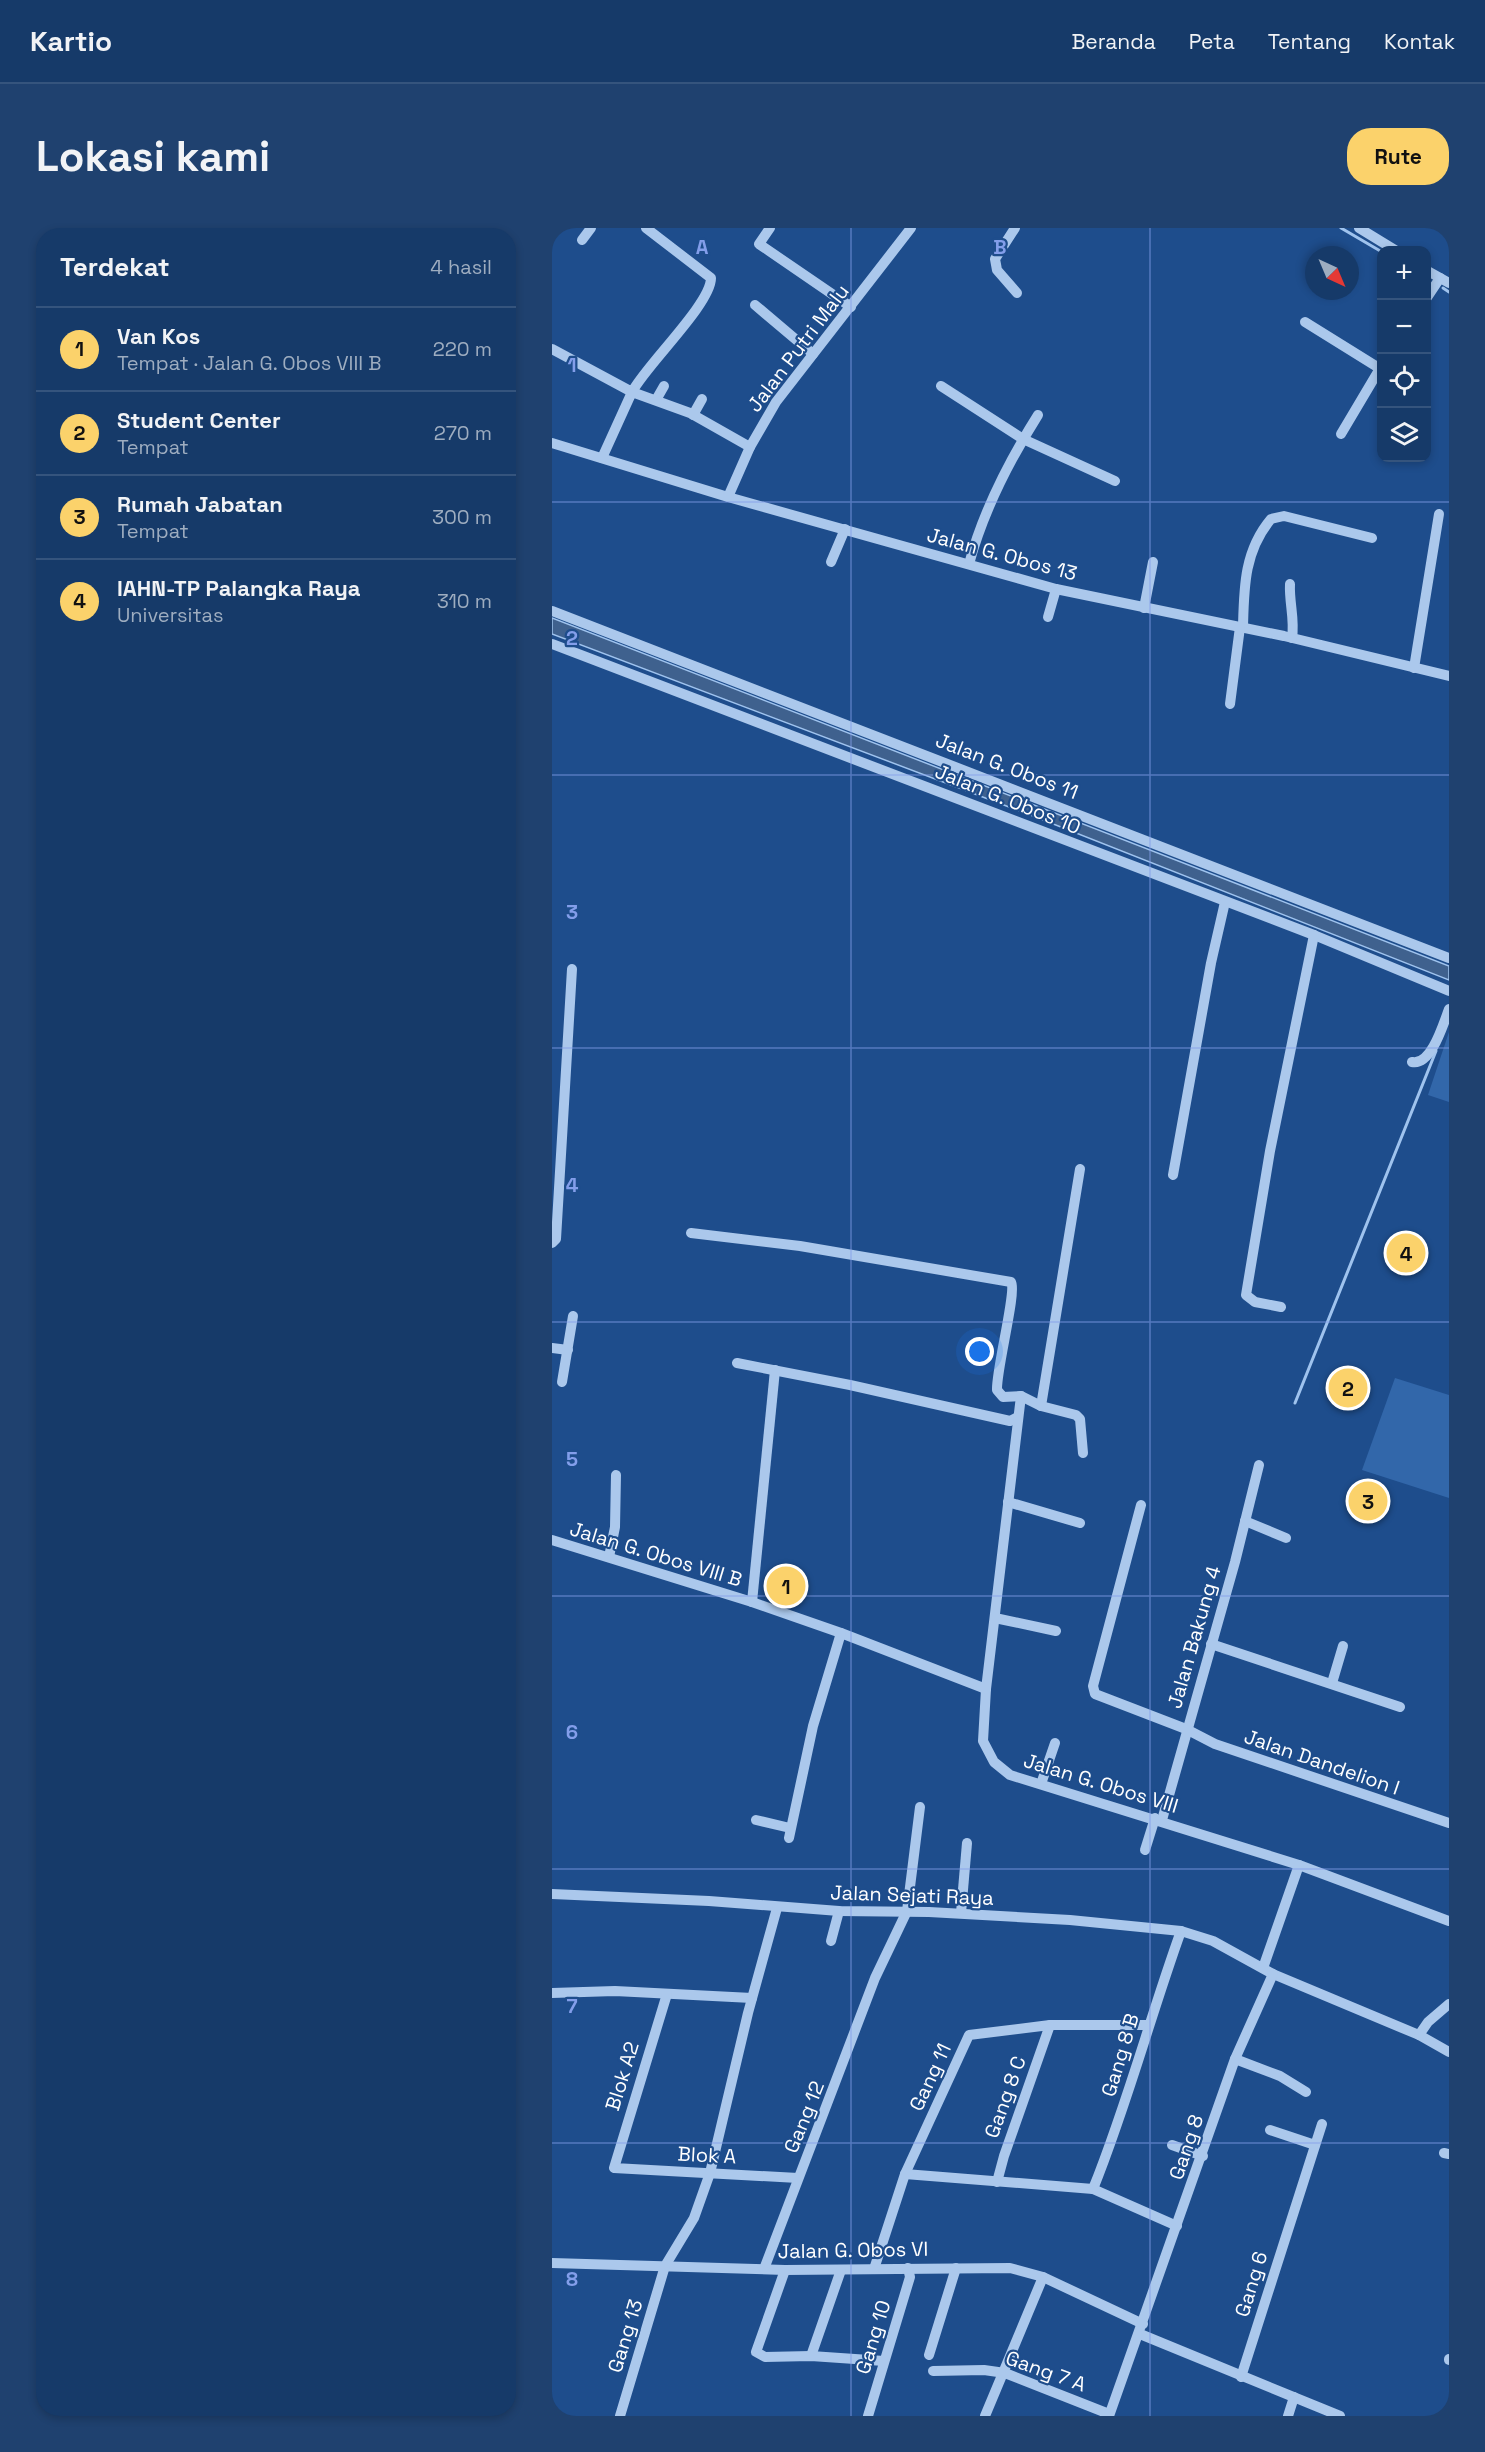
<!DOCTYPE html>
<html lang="id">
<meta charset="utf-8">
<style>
:root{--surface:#163a69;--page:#1f416f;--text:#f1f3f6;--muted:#9eadc0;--line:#35547d;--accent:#fbd26b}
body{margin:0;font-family:"Space Grotesk",sans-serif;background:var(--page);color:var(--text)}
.controls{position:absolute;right:18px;top:18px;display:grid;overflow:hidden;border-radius:12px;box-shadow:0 3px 9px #0003}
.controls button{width:54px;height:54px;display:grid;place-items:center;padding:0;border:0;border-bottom:2px solid var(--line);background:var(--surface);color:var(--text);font:30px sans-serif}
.compass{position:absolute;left:753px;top:18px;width:54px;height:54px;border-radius:50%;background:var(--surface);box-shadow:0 3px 9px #0003;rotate:136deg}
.you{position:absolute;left:428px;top:1124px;width:21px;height:21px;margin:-15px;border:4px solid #fff;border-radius:50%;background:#1a73e8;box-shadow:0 0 0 9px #1a73e833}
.badge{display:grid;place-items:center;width:39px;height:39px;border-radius:50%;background:var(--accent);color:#111;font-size:20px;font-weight:700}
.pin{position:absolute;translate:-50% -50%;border:3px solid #fff;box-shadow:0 2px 6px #0006}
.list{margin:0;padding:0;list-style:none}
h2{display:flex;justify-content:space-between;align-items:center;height:78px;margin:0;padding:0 24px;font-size:26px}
h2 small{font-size:20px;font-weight:400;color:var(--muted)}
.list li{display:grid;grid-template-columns:39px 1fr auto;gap:18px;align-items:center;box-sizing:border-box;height:84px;padding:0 24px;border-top:2px solid var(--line)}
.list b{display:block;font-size:22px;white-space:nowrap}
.list p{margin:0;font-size:20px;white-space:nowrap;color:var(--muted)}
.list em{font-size:20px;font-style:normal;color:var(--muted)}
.icon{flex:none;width:33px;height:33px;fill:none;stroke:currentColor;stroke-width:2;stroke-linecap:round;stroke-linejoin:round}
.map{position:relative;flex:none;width:897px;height:2188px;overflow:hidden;border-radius:24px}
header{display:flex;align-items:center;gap:36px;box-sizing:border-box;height:84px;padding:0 30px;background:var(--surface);border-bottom:2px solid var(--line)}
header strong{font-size:28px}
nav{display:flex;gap:33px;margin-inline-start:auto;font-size:21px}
.intro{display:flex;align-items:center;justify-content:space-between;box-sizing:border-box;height:144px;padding:0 36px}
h1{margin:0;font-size:42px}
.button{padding:15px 27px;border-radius:24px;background:var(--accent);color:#111;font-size:21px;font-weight:700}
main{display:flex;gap:36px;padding:0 36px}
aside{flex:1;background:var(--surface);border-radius:24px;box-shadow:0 3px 9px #0003}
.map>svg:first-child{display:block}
</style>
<header>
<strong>Kartio</strong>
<nav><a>Beranda</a><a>Peta</a><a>Tentang</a><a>Kontak</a></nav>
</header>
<div class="intro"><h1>Lokasi kami</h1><a class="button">Rute</a></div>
<main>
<aside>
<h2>Terdekat<small>4 hasil</small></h2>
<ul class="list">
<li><span class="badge">1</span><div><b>Van Kos</b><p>Tempat · Jalan G. Obos VIII B</p></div><em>220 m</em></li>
<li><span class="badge">2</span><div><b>Student Center</b><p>Tempat</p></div><em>270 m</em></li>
<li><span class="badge">3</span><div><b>Rumah Jabatan</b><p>Tempat</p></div><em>300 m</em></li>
<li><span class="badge">4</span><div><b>IAHN-TP Palangka Raya</b><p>Universitas</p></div><em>310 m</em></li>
</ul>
</aside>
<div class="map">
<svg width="897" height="2188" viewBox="0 0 897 2188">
<rect width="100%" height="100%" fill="#1e4d8c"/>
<g fill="#3267aa">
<path d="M897,804V874L876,867Z"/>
<path d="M843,1150L897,1167V1270L810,1242Z"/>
</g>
<path fill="#3f618e" stroke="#9fc3ee" stroke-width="1.5" d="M0,390L897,738V752L481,588L0,406Z"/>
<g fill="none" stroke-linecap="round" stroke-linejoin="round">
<g stroke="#9fc3ee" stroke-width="3">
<path d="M789,0L830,24"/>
<path d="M874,51L877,53"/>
<path d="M891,60L897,64"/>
<path d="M743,1175L884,823"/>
</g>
<g stroke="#abc8ec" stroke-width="10">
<path d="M218,0L207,16L299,79"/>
<path d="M463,0L443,31L445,42L465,65"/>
<path d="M807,0L843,22"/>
<path d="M30,12L39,0"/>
<path d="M874,42L897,55"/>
<path d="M874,71L888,50"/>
<path d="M203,77L261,126"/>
<path d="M753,94L827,140"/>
<path d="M0,121L80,164C94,137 159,76 159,50L94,0"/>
<path d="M389,158L471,211L563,253"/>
<path d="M104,172L112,158"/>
<path d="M141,187L150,171"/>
<path d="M789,206L830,137"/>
<path d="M0,215L176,269L504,361L732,408L897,448"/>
<path d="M50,230L80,164L138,185L198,219"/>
<path d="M176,269L198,219L224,174L359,0"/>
<path d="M279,334L293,301"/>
<path d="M417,336C431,284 457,233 486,187"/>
<path d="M738,356C737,375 743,391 740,410"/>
<path d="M592,380L601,334"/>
<path d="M0,383C299,498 598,613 897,730"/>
<path d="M496,389L504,361"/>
<path d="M691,399C692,360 692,323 719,291L732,288L820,310"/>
<path d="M0,416L762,707L897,763"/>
<path d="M862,440L887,286"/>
<path d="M678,476L688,399"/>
<path d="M860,834C879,838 891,797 897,781"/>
<path d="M621,947L659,735L673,674"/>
<path d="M139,1005L248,1018L459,1054C465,1063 444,1142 445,1162L451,1169L469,1168L489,1178L524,1187L528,1191L531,1225"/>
<path d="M0,1015L4,1011L20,741"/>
<path d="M729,1079L703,1074L694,1067L718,923L762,707"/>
<path d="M0,1120L16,1122"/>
<path d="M185,1135L298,1157L458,1193L466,1189"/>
<path d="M10,1154L21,1088"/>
<path d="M469,1168L434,1461L431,1513L442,1534L458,1547L747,1637L897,1693"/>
<path d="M489,1178L528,941"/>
<path d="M456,1274L528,1295"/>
<path d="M589,1277L541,1458L543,1466L634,1501L663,1516L897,1595"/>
<path d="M693,1293L734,1310"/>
<path d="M0,1312L200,1374L289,1405L434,1461"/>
<path d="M57,1329L63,1299L64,1247"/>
<path d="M200,1374L223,1142"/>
<path d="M443,1390L504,1403"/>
<path d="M659,1416L848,1479"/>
<path d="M780,1455L791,1418"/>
<path d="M489,1556L503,1515"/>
<path d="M204,1592L238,1600"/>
<path d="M610,1592L683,1334L707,1237"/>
<path d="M237,1610L261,1498L289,1405"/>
<path d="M593,1622L603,1590"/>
<path d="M0,1666L157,1673L287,1683L377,1684L518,1692L629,1703L661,1713L721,1746L867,1807L897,1824"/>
<path d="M409,1685L415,1615"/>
<path d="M279,1713L287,1683"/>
<path d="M711,1740L747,1637"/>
<path d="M0,1765L63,1763L200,1770"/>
<path d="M115,1766L62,1940L246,1950"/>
<path d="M867,1807L876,1794L897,1776"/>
<path d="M683,1831L728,1848L754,1864"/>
<path d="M718,1902L763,1917"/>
<path d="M620,1917L651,1928"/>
<path d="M892,1925L897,1926"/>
<path d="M353,1946L541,1961L625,1998"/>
<path d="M445,1954L452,1928L498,1797"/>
<path d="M541,1961C575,1877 598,1789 629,1703"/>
<path d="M0,2035L233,2042L458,2040L491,2049L591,2096"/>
<path d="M212,2041L323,1750L355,1683L368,1579"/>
<path d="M322,2041L353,1946L417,1807L498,1797H595"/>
<path d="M233,2042L204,2124L213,2129L259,2128L332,2133"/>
<path d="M588,2106L788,2188"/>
<path d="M377,2127L404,2040"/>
<path d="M259,2128L289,2042"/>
<path d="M897,2131V2132"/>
<path d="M381,2143L432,2142L453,2145L557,2186"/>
<path d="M689,2149L770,1896"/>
<path d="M68,2188L113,2038L142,1990L158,1945L196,1785L225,1680"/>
<path d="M316,2188L358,2049L356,2040"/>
<path d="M433,2188L491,2049"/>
<path d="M557,2188L683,1831L721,1746"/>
<path d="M736,2188L742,2169"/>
</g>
</g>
<path fill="none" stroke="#839eea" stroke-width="1.5" stroke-opacity="0.55" d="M299,0V2188M598,0V2188M0,274H897M0,547H897M0,820H897M0,1094H897M0,1368H897M0,1641H897M0,1915H897"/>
<g text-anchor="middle" stroke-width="4.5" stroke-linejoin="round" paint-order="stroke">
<g font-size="20" fill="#fff" stroke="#1e4d8c">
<text transform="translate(246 120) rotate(-53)" y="7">Jalan Putri Malu</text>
<text transform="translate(450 326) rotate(15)" y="7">Jalan G. Obos 13</text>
<text transform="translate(455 538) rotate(21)" y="7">Jalan G. Obos 11</text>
<text transform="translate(456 571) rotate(22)" y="7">Jalan G. Obos 10</text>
<text transform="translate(104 1326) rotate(17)" y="7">Jalan G. Obos VIII B</text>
<text transform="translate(642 1409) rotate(-74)" y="7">Jalan Bakung 4</text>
<text transform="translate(770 1534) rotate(19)" y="7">Jalan Dandelion I</text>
<text transform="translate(549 1555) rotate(17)" y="7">Jalan G. Obos VIII</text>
<text transform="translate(360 1667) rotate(2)" y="7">Jalan Sejati Raya</text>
<text transform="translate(568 1827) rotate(-73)" y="7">Gang 8 B</text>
<text transform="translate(70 1848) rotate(-73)" y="7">Blok A2</text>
<text transform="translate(378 1849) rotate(-65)" y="7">Gang 11</text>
<text transform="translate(453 1869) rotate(-70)" y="7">Gang 8 C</text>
<text transform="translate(252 1889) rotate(-68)" y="7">Gang 12</text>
<text transform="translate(634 1919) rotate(-71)" y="7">Gang 8</text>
<text transform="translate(155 1927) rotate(3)" y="7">Blok A</text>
<text transform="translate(301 2022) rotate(-1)" y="7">Jalan G. Obos VI</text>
<text transform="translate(699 2056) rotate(-73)" y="7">Gang 6</text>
<text transform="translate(73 2108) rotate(-73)" y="7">Gang 13</text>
<text transform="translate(321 2109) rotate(-73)" y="7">Gang 10</text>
<text transform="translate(494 2143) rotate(20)" y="7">Gang 7 A</text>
</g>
</g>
<g font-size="20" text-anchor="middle" font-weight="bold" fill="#839eea" stroke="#1e4d8c" stroke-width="4.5" stroke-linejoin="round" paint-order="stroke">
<text x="150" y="26">A</text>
<text x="448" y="26">B</text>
<text x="20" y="144">1</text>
<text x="20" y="417">2</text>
<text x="20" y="691">3</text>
<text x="20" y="964">4</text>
<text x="20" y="1238">5</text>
<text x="20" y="1511">6</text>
<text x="20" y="1785">7</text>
<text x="20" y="2058">8</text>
</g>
</svg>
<div class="controls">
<button>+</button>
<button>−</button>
<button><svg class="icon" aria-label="locate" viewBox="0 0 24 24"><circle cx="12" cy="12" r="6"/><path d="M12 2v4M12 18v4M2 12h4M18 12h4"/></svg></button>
<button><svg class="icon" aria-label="layers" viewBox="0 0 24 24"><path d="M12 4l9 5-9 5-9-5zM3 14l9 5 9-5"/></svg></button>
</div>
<svg class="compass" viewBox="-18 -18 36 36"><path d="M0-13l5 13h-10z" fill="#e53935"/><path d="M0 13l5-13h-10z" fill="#9eadc0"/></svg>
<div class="you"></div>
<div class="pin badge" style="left:234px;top:1358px">1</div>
<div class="pin badge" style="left:796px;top:1160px">2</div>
<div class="pin badge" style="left:816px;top:1273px">3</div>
<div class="pin badge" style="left:854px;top:1025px">4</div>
</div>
</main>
